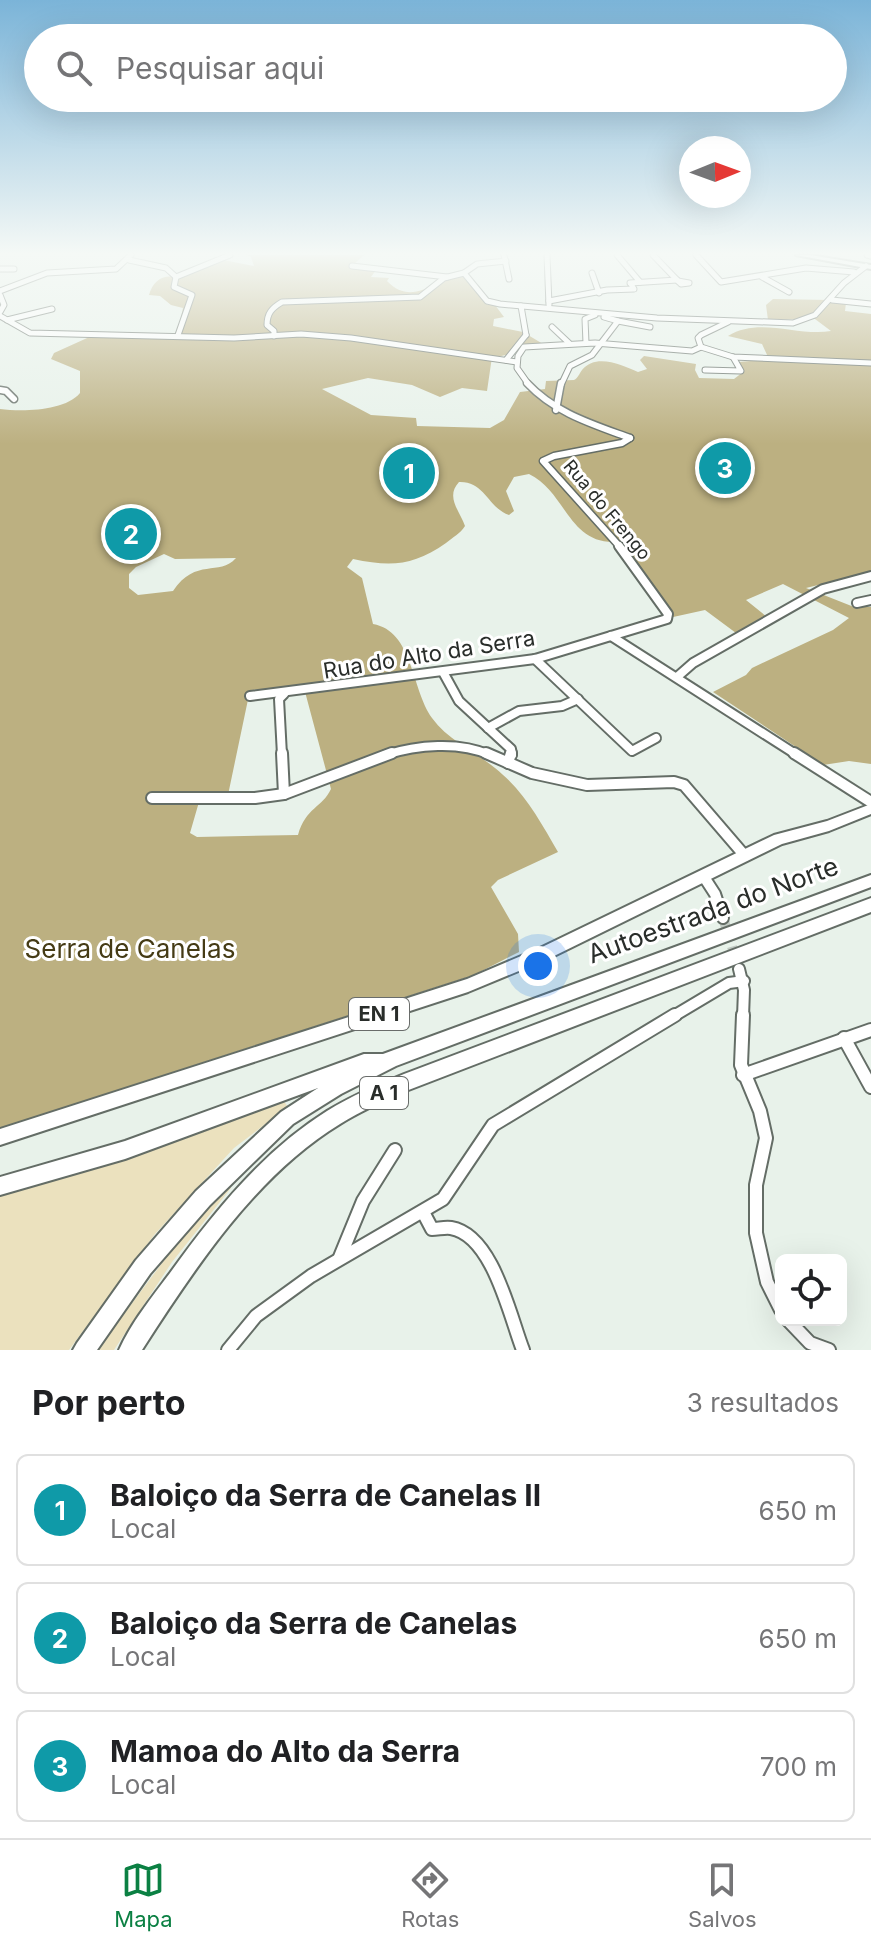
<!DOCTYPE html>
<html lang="pt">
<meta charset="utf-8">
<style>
:root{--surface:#fff;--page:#f6f6f6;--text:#202124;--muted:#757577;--line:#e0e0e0;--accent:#0b8043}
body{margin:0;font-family:Inter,sans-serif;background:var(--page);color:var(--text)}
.controls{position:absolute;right:24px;bottom:24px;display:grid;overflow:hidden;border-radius:12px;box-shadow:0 8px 32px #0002}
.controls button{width:72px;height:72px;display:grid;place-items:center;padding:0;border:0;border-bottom:2px solid var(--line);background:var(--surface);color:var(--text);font:40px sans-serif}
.compass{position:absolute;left:679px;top:136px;width:72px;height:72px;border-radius:50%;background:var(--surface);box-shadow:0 8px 32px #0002;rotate:89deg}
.you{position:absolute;left:538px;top:966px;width:28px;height:28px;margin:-20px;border:6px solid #fff;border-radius:50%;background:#1a73e8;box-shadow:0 0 0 12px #1a73e833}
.badge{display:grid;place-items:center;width:52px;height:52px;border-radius:50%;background:var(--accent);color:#fff;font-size:26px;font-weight:700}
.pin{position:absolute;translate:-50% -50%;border:4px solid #fff;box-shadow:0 2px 8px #0006}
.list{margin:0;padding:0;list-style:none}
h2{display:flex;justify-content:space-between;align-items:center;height:104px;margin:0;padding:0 32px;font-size:34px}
h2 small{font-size:26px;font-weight:400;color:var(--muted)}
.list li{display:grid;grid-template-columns:52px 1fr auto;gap:24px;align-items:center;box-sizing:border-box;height:112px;margin:0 16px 16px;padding:0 16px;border:2px solid var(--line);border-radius:12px}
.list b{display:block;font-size:30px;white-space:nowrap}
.list p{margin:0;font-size:26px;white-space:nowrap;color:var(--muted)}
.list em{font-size:26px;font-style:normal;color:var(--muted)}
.icon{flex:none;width:44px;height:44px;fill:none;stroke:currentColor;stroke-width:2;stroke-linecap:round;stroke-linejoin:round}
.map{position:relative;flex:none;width:871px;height:1350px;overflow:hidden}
.search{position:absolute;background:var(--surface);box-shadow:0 8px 32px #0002;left:24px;right:24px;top:24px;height:88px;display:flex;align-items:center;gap:20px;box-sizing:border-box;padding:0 28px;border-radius:44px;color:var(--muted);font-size:30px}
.sheet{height:488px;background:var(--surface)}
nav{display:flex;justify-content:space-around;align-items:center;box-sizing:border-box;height:112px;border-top:2px solid var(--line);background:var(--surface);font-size:22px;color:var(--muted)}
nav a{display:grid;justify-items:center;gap:4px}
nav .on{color:var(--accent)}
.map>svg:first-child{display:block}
</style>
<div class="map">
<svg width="871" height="1350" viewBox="0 0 871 1350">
<rect width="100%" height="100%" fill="#e8f2ea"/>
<g fill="#ebe1be">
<path d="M283,1100L288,1107L234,1148L155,1234L69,1350H0V1196L123,1161Z"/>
<path d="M228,1185L231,1188L172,1262L114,1350H97L204,1207Z"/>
</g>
<path fill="#bcb081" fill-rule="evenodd" d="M247,255H364L354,264L376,270L371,277L389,278L387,281C413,308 435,278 463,276L488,305H495L504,317L494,319L493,326L523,332L543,344C524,346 510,357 492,357L487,391L462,388L440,397L412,385L368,378L322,389L371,415L416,418L417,426L490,428L504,420L520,392L545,389L546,381L574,380C578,378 579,374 582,370C596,353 622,365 638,372L647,369L640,360L644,356L696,364L695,370L699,378L734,379L743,372L738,362L764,360L768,357L762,344L728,336C759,316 799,337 831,331L815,319L768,320L766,305L773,299L829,300L846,303L845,311L871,314V572L806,588L854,607H871V764L849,761L823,765L713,692L746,675L752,668L833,630L849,618L783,584L746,600L767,617L736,633L705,610L664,619L665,614L613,542C568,542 565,491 529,474L514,477L506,491L514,511L509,515C488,508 485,481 459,482C445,497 460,511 465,526C460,534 453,537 446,543C413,566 391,567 353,559L347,567L362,578L373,624C413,631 411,688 432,718C448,740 474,751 495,768C524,791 540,821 558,852L498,880L491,887L518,934L519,952L474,975L0,1128V409C23,412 65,411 80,393V371L51,359L54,353L96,334L170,336L178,331L183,308L171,305L160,296L149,295C153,280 164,273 179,278L223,260L254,266L251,257ZM164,554L175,559L236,558C219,577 196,557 173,591L138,595L129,588V574L136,567ZM304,688L331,789C322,808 306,807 298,835L197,837L190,833L201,795H228L250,690Z"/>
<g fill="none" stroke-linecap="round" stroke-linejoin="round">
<path stroke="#c2cbc4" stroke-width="10" stroke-dasharray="10 5" stroke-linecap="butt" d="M723,918L739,969"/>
<g stroke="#646d66" stroke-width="7">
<g id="minor-far4">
<path d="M504,255L509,279"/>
<path d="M547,255L549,305"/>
<path d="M617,255L640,282"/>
<path d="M653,255L678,281"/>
<path d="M696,255L721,282L806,268L854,272"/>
<path d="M867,255L871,256"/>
<path d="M129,260L166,268L176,277"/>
<path d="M352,266L447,277"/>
<path d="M0,269H14"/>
<path d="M464,273L487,301L500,304L657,318L793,323L815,315L844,283L866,266"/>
<path d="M592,273L599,293"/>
<path d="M176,277L174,287L192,295L178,335"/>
<path d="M176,277L230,255"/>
<path d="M762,277L789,292"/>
<path d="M678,281L689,283L681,284Z"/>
<path d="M630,283L677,280"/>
<path d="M0,291L47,273L116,269L131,255"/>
<path d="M0,295L4,305L0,312"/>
<path d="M832,300L871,304"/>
<path d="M549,301L607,290L634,289L631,284"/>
<path d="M521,306L526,335"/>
<path d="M0,316L30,333L234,338L301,334L351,338L517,362"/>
<path d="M7,320L52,309"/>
<path d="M618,321L650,327"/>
<path d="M552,327L569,343"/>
<path d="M274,336V331L267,325C267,313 272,308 282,302L420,297L444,278L464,273L477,264L506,261"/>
<path d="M586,343L585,319L595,315"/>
<path d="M701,347L733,357L871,363"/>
<path d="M506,360L526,335"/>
<path d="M705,370L741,371L733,357"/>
<path d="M529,385L517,368L518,356L524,347L595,343L692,351L701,347L698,338L701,335L728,322"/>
<path d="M561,385L570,366L592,355L618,321L604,317"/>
</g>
</g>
<g stroke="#646d66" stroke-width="9">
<g id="minor-far3">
<path d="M527,383C555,413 592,424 630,438"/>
<path d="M0,390L6,391L14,399"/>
<path d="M556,410L561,383"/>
<path d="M621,548L543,461L554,456L622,443L630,438"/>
</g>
</g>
<g stroke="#646d66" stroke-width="12">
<g id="minor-far2">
<path d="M857,603L871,600"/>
<path d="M611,636L797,755"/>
<path d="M535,659L632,751L656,738"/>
<path d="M443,672L459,701L511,749L512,755"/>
<path d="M677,677L693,663L823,589L871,576"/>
<path d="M250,696L535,659L667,619L668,614L619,546"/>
<path d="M488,728L519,711L562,706L578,699"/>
<path d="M282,755L279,699L284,694"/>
<path d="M385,755C417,745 459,741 490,755"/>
</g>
</g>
<g stroke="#646d66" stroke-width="14">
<g id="minor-far1">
<path d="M282,753L284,794"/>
<path d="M486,753L532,773L587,785L674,782L684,785L745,856"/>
<path d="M794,753L871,802"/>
<path d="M508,763L511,753"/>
<path d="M152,798H255L284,794L392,753"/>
<path d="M704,877L715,894L723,918"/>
<path d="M739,969L744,990L743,1017"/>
<path d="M672,1017L729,983L744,981"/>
</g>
</g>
<g stroke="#646d66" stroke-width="16">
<g id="minor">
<path d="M743,1015L741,1065L760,1111L766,1138L756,1185V1233L767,1282L781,1310"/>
<path d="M844,1038L871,1087"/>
<path d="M743,1075L871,1030"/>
<path d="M423,1212L432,1229C438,1229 445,1227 451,1228C493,1235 510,1317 523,1350"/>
<path d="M340,1257L363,1201L395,1150"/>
<path d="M788,1320L810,1343L829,1350"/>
<path d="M228,1350L256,1316L311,1276L443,1199L493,1125L675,1015"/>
</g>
</g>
<g stroke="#646d66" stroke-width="4">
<g id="major">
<path d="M796,255H810L871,265V269Z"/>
<path d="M871,804V814L829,831L782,844L550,958L468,992L0,1145V1129L467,979L540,948L774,835L827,821Z"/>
</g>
</g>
<g stroke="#646d66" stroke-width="4">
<g id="highway">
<path d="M871,875V887L396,1066L341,1094L293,1124L256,1160L210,1205L150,1274L97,1350H73L77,1343L136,1260L196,1191L281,1112L318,1088L125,1159L0,1195V1177L125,1141L364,1054H383Z"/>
<path d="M871,898V912L406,1091C383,1101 361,1111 340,1124C256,1175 194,1269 142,1350H119C131,1323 152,1297 170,1273C213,1213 263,1151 327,1111C351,1096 377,1085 404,1074Z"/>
</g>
</g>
<use href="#minor-far4" stroke="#fff" stroke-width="5"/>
<use href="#minor-far3" stroke="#fff" stroke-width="6"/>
<use href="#minor-far2" stroke="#fff" stroke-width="8"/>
<use href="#minor-far1" stroke="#fff" stroke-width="10"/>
<use href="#minor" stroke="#fff" stroke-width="12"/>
<use href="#major" fill="#fff" fill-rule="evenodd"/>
<use href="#highway" fill="#fff" fill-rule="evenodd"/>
</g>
<linearGradient id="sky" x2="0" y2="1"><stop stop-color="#7bb4d8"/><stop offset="0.57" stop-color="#f5f9f6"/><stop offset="1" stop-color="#f5f9f6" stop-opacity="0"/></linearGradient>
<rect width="871" height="444" fill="url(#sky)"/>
<g text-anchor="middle" stroke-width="6" stroke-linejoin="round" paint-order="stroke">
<g font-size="18" fill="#292d2a" stroke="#fff">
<text transform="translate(607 510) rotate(50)" y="6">Rua do Frengo</text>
</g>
<g fill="#fff" stroke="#696c6a" stroke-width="2">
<rect x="349" y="998" width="60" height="32" rx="6"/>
<rect x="360" y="1077" width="48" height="32" rx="6"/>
</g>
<g font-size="20" font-weight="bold" fill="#292d2a">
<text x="379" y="1021">EN 1</text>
<text x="384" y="1100">A 1</text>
</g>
<g font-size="22" fill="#292d2a" stroke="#fff">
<text transform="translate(429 654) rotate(-9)" y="8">Rua do Alto da Serra</text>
</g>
<g font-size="26" fill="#292d2a" stroke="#fff">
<text transform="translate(713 910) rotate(-20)" y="9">Autoestrada do Norte</text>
</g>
<g font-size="26" fill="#453b15" stroke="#fff">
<text x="130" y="958">Serra de Canelas</text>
</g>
</g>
</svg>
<div class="controls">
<button><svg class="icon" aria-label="locate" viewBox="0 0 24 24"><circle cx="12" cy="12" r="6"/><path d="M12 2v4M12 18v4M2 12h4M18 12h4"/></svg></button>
</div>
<svg class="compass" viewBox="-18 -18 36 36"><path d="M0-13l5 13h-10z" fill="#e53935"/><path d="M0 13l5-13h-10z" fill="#757577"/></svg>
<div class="you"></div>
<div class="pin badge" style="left:409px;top:473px;background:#0f9aa8">1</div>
<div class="pin badge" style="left:131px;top:534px;background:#0f9aa8">2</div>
<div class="pin badge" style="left:725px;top:468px;background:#0f9aa8">3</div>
<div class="search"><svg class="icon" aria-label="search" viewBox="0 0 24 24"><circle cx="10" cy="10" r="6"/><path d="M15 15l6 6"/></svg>Pesquisar aqui</div>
</div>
<section class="sheet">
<h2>Por perto<small>3 resultados</small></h2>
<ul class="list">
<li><span class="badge" style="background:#0f9aa8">1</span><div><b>Baloiço da Serra de Canelas II</b><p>Local</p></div><em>650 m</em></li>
<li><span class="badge" style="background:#0f9aa8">2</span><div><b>Baloiço da Serra de Canelas</b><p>Local</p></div><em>650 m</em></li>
<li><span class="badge" style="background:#0f9aa8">3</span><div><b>Mamoa do Alto da Serra</b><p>Local</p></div><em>700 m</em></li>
</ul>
</section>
<nav>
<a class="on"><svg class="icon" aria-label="map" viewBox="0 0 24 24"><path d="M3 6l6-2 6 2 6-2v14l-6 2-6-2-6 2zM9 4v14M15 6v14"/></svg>Mapa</a>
<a><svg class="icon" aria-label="directions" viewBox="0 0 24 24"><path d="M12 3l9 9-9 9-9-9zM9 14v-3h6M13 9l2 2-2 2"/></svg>Rotas</a>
<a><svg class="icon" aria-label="saved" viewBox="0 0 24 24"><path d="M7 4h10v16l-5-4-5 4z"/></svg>Salvos</a>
</nav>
